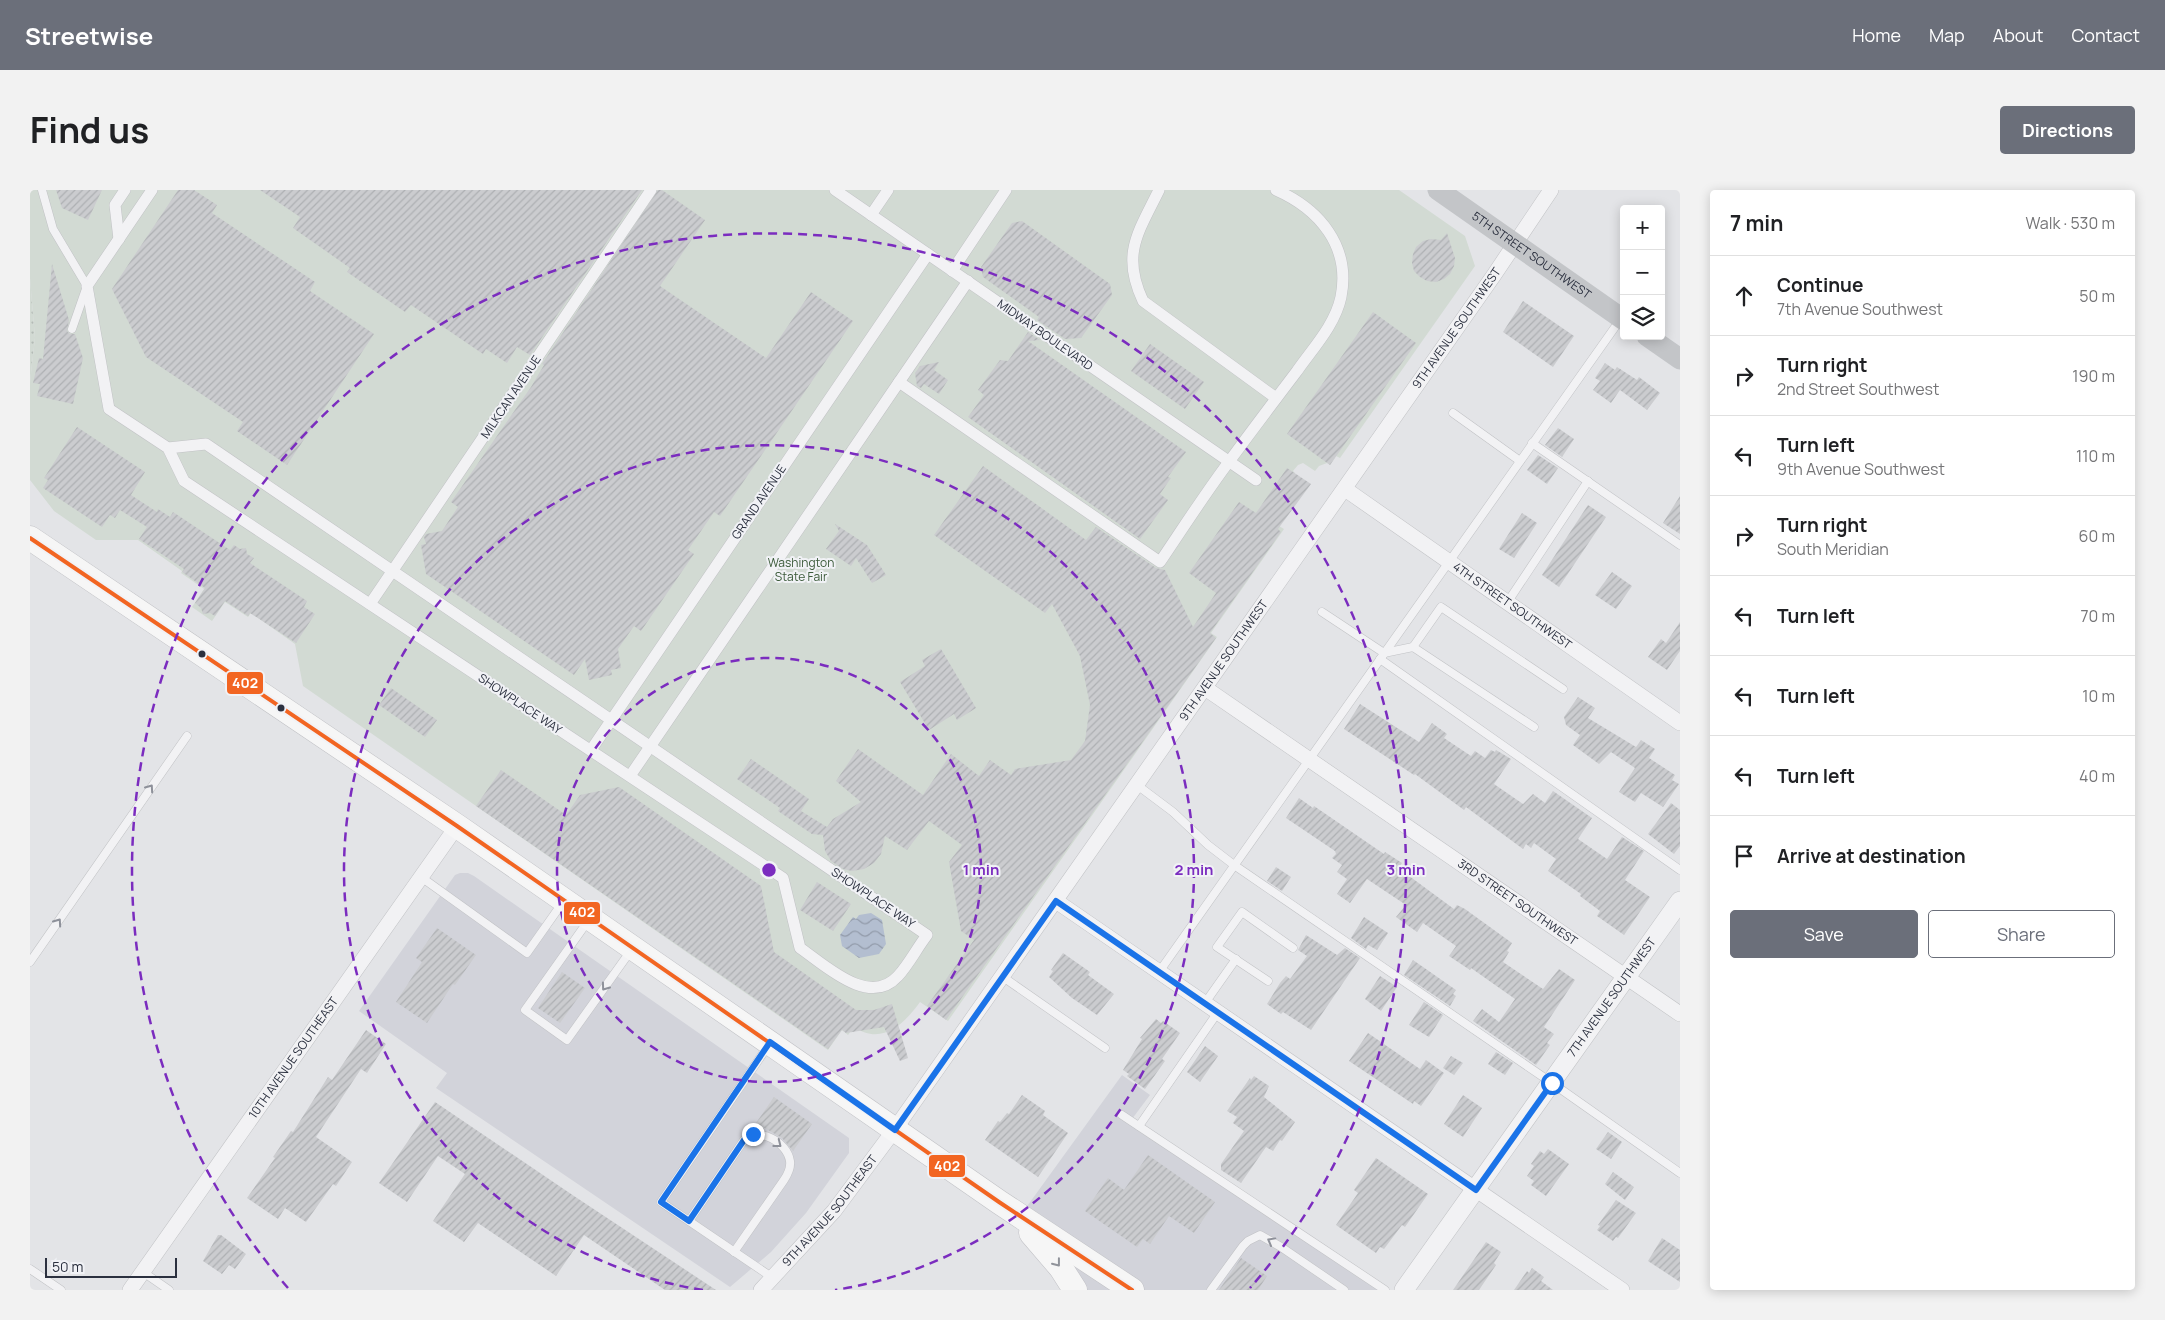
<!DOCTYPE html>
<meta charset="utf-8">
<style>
:root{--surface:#fff;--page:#f2f2f2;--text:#202124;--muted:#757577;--line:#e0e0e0;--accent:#6b6f7a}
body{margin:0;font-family:Manrope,sans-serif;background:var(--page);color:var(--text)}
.controls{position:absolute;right:15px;top:15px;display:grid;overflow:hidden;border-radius:5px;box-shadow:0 2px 12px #0003}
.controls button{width:45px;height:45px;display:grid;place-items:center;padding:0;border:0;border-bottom:1px solid var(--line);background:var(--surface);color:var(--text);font:25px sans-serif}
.scale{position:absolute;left:15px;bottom:12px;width:132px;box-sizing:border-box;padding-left:5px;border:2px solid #2b303f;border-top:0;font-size:14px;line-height:18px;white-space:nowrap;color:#2b303f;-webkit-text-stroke:4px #f1f2f6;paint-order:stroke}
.stop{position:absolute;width:15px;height:15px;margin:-11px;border:4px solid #1a73e8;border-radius:50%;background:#fff}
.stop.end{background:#1a73e8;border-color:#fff;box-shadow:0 1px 5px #0008}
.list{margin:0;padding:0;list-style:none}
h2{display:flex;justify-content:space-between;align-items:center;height:65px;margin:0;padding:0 20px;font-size:21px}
h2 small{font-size:16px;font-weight:400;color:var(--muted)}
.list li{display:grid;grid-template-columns:32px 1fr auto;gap:15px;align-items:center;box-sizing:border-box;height:80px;padding:0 20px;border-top:1px solid var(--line)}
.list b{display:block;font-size:19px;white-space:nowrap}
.list p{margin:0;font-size:16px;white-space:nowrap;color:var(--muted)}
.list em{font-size:16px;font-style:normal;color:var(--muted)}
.actions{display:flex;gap:10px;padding:15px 20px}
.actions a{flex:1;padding:11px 0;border:1px solid var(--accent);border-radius:5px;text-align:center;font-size:18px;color:var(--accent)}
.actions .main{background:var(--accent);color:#fff}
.icon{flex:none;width:28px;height:28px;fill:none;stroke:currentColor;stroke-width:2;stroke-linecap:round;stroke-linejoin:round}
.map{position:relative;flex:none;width:1650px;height:1100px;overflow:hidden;border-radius:5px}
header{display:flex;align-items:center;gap:30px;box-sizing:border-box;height:70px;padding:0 25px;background:var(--accent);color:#fff}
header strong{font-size:24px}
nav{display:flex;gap:28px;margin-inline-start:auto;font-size:18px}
.intro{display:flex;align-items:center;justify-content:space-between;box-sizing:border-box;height:120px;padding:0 30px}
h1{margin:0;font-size:35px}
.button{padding:12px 22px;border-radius:5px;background:var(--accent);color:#fff;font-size:18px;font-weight:700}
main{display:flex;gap:30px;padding:0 30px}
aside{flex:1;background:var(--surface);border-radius:5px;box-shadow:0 2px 12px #0003}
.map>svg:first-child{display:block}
</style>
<header>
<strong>Streetwise</strong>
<nav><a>Home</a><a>Map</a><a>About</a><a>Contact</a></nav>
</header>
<div class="intro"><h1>Find us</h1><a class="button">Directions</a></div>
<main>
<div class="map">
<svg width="1650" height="1100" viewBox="0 0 1650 1100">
<defs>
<pattern id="grass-dots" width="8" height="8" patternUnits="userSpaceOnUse" patternTransform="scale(1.25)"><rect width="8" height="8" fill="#d2dad3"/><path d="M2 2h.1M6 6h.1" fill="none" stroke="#b4bbb6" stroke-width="1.8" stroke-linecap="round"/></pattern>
<pattern id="water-waves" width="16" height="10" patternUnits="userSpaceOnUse" patternTransform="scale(1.25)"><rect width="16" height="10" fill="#b3bed0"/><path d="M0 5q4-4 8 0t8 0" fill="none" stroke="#929baa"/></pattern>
<pattern id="building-hatch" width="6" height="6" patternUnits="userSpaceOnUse" patternTransform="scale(1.25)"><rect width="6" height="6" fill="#cbcccf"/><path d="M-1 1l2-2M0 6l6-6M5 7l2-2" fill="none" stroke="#aeb0b3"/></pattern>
</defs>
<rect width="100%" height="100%" fill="#e3e4e7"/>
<g fill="#d2d3da">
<path d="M430,683H438L444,686L819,948V963L776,1023L741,1062L700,1097L406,898L417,883L329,821L425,685Z"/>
<path d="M1092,885L1120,905L1099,933L1354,1100H1045L990,1026Z"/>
</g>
<path fill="url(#grass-dots)" d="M0,88L5,148L0,192Z"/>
<path fill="#d2dad3" d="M0,0H1369L1435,46L1445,76L1310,268L1306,266L1300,275L1297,273L1289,276L1285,281L1273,273L1268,275L1263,281L1265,283L1242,316L1249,336L1254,339L1181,443L1187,447L918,831L890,812C874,834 852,856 824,837L818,845L812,840L798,860L273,496L265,454L221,423L218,427L195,412L182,431L162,417L174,399L151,383L152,381L108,350H66L24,321L0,290V192L5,148L0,88Z"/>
<path fill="url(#water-waves)" d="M841,723L852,730L856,754L849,764L829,768L812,756L810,745L823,727L826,729L829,725Z"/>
<g fill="url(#building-hatch)">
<path d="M26,0H72L58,30L32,18Z"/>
<path d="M148,0H164L187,15L182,23L285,92L280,101L344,144L257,275L207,241L213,232L116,167L82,99Z"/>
<path d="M230,0H612L500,165L487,157L477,173L456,159L453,164L381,115L375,122L317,82L320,78L263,38L270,27Z"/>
<path d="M628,0H632L675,30L630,96L736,168L781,102L823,131L690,326L684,322L658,360L664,364L611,441L604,436L588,459L591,478L581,480L582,485L559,490L555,469L544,485L396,384L391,355L396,354L394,347L396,344L412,341L428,317L421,312L501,197L514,175L512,174Z"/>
<path d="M992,31L1080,94L1082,105L1051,148L1035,149L1007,130L1009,127L953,87L951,77L982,33Z"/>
<path d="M1417,43L1425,68L1424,76L1420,84L1414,89L1406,92L1397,91L1390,87L1384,81L1382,73L1383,64L1386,57L1393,51L1401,49L1411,50Z"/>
<path d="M22,74L39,130L37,141L40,144H45L53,168L43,214L7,206L10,194L3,193L9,168L13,169Z"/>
<path d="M1493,111L1544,146L1523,177L1473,142Z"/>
<path d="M1343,122L1386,153L1300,275L1257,244Z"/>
<path d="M998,142L1010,150L998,151L1156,262L1138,287L1141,288L1130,304L1138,310L1110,349L938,227L954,205L948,200L970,170L978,171Z"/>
<path d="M1120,154L1174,192L1155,219L1101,181Z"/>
<path d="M909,172L904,180L918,190L909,204L894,194L891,198L887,196L885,183L890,176Z"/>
<path d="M1575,173L1585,180L1587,177L1607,190L1609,187L1630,203L1617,220L1590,200L1581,213L1563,200L1570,191L1565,188Z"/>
<path d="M47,237L115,282L101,305L127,322L128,319L140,327L143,322L200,360L204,355L210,359L216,358L217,364L224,368L220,373L277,411L274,417L285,424L266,453L220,423L218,426L195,411L185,426L180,423L173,424L171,418L165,413L175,398L152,382L154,379L109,349L117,337L90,320L85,328L80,325L72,337L13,298L18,290L14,288Z"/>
<path d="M1528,238L1544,249L1532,267L1515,255Z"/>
<path d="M1508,265L1528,278L1517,294L1497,280Z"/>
<path d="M953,276L1056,350L1066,337L1126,378L1135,380L1163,437L1186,403L1159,383L1209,312L1226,323L1257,278L1281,294L1248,339L1251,342L1180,443L1186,448L916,830L897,816L944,750L931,741L919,672L932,655L899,631L877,660L855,646L851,664L844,673L834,679L822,681L813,679L801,671L795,661L793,645L782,644L748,621L750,618L707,589L721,569L779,609L771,621L797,637L803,629L831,612L806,591L828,559L893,605L921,564L949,586L960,570L981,585L985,579L1041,570L1055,551L1060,515L1050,466L1022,414L1015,423L904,345Z"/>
<path d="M1650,306V344L1633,333Z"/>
<path d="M1558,315L1576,327L1529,397L1512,385Z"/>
<path d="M1492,323L1507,333L1484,368L1469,359Z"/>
<path d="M805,334L837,355L856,385L842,393L826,368L821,376L796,359L809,341Z"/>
<path d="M1582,382L1602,396L1586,419L1565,405Z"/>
<path d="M1650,432V461L1637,480L1618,467L1631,449L1636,453Z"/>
<path d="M911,459L946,518L927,530L924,524L899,540L870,492L895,476L892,470Z"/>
<path d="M361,498L407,530L395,547L349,515Z"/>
<path d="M1548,507L1565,518L1558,528L1606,557L1611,550L1625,559L1619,568L1645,585L1642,590L1649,594L1633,617L1611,603L1605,612L1589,602L1605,578L1581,562L1569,574L1543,555L1550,545L1536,535L1534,527Z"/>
<path d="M1330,514L1389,552L1402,533L1417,544L1414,548L1441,566L1445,561L1455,568L1461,560L1465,562L1466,560L1481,569L1464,594L1493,614L1503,604L1515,613L1523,601L1562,628L1548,649L1577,669L1592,647L1614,661L1595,690L1620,707L1594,745L1567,726L1570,721L1550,706L1551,704L1518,681L1526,669L1504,653L1501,658L1496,654L1493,659L1436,617L1434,620L1385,584L1384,585L1314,539Z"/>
<path d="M471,580L536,625L550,605L589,597L731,696L744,762L826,820H844L862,814L878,868L870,871L854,837L816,843L812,840L798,859L446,616Z"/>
<path d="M1269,608L1283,618L1284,616L1354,664L1355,662L1372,673L1369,677L1371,680L1424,719L1427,715L1435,719L1482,753L1477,761L1479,762L1473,772L1513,799L1529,779L1545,790L1514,837L1524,844L1517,853L1520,855L1506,875L1443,831L1452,819L1469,832L1485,809L1441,778L1440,780L1419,766L1426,756L1393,733L1387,742L1366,727L1376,715L1337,689L1320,713L1307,704L1317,689L1307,682L1312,675L1302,668L1306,664L1305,661L1256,628Z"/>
<path d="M1641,613L1650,620V656L1644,664L1618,644Z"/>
<path d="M1246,677L1261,687L1252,701L1237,691Z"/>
<path d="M787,692L821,714L803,741L770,720Z"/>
<path d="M1334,727L1358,743L1347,760L1338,755L1336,759L1321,748Z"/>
<path d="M407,738L446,765L425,795L423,794L397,833L366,812L392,772L386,768Z"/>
<path d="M1276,745L1307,765L1315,758L1330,768L1281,840L1253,822L1251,824L1237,814L1250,793L1256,786L1260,789L1277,766L1268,760Z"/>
<path d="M1033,763L1060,782L1058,785L1084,804L1067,825L1042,808L1019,787L1023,781L1021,780Z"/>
<path d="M1383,770L1426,800L1423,804L1426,806L1420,816L1374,785Z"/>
<path d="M532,782L555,798L530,833L508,818Z"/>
<path d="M1350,786L1367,797L1351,821L1335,809Z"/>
<path d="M1394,812L1413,825L1399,847L1379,835Z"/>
<path d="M1126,829L1131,833L1133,831L1150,843L1132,869L1135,871L1115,899L1097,886L1099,884L1093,880L1112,849L1110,848Z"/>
<path d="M336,840L356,854L337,883L331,879L286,947L322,972L306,996L303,994L276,1032L255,1018L248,1029L217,1008L245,968L243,967L261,941L263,942L298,887L302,890Z"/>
<path d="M1338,843L1390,879L1396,870L1414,883L1391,916L1384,911L1383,914L1319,871Z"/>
<path d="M1175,856L1188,866L1170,892L1157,882Z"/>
<path d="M1466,862L1483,873L1475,885L1458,874Z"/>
<path d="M1421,866L1433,873L1424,885L1413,878Z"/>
<path d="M1224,886L1239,896L1234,907L1265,932L1252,951L1250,950L1243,961L1236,957L1211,993L1191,980V974L1214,941L1203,933L1207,927L1197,921L1220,888L1221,890Z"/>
<path d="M992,905L1015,921L1013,925L1038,943L1008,987L955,950L968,931L970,932L977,923L979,924Z"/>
<path d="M1433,905L1452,918L1433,947L1414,934Z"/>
<path d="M744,907L782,934L763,961L752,948L726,933Z"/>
<path d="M405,912L544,1006L686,1100H635L554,1045L526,1086L448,1033L434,1052L403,1031L435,984L408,966L377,1012L349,993Z"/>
<path d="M1578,942L1592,952L1581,969L1566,959Z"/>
<path d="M1518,959L1539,974L1516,1006L1501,995L1504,991L1497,986L1504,976L1501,974L1510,961L1514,964Z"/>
<path d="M1118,965L1185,1012L1164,1043L1139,1026L1120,1054L1113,1049L1107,1057L1055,1021L1078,988L1094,1000Z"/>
<path d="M1346,968L1398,1004L1375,1037L1372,1035L1354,1059L1350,1057L1346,1063L1306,1035L1328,1003L1324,1000Z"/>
<path d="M1583,982L1604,997L1595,1010L1575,994Z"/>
<path d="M1586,1010L1606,1023L1588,1048L1586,1047L1583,1051L1567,1040L1570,1036L1568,1035Z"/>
<path d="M188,1045H191L216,1064L205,1079L199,1075L192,1084L173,1071Z"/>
<path d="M1632,1048L1650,1060V1092L1618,1071Z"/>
<path d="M1456,1052L1471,1062L1464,1073L1466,1075L1449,1100H1423Z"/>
<path d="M1211,1068L1237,1086L1228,1100H1189Z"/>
<path d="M1502,1078L1514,1087L1511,1091L1523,1100H1484L1497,1081L1499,1083Z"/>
</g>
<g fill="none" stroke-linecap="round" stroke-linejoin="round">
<g stroke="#c1c2c5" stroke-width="9">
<g id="service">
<path d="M12,0L23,39L57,96L42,139"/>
<path d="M1423,223L1490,271"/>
<path d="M1502,253L1650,355"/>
<path d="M1477,413L1558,291"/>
<path d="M1292,422L1354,463L1383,457L1504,537"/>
<path d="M1383,457L1411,417L1533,499"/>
<path d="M1350,469L1650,680"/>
<path d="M1107,595L1143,622L1178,655L1204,675L1522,893L1650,983"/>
<path d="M391,687L497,763L533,712"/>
<path d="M558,731L495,820L537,850L602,759"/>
<path d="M0,772L157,546"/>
<path d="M1129,782L1590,130"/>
<path d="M973,787L1075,858"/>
<path d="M1238,791L1187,757L1212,722L1263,758"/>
<path d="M1175,813L1206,769"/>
<path d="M738,856L631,1012L743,1088"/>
<path d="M1092,925L1355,1100"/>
<path d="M1109,936L1188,822"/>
<path d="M659,1031L714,950C730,937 757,952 760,971C761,978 758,984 754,990L704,1062"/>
<path d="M0,1079L31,1100"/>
<path d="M113,1082L139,1100"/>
<path d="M1181,1100L1213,1056L1218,1051L1230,1045L1251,1057L1314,1100"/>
</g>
</g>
<g stroke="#c1c2c5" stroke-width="12">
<g id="pedestrian">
<path d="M122,0L57,96L79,219L138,258L176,254L897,745C887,758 879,774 868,786C839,818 795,775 770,758L753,688L154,291L138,258"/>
<path d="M805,0L1226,290"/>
<path d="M1129,0C1108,43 1091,64 1113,111L1246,208"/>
<path d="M841,25L858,0"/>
<path d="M89,49L85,15L95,0"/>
<path d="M922,81L976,0"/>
<path d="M869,192L1130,372C1153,338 1176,302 1201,269C1223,239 1245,210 1267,181C1283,158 1305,135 1311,107C1321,56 1289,19 1246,0"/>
<path d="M340,414L621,0"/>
<path d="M561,560L898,64"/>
<path d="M600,586L938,91"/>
</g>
</g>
<g stroke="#c1c2c5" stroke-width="16">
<g id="minor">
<path id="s1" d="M1315,299L1650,533"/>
<path id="s2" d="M1175,498L1650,824"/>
<path d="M1026,711L1592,1100"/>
<path id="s3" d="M100,1100L427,636"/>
<path id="s4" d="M731,1100L804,1021L865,939L1464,85L1521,0"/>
</g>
</g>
<g stroke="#c1c2c5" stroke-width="20">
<g id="tertiary">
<path id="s5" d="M1374,1100L1650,711"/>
</g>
</g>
<g stroke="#c0c1c5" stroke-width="25">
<g id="primary">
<path d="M0,348L427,636L969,1012L1102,1100"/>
<path d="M1001,1043L1031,1078L1045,1100"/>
</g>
</g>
<use href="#service" stroke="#f2f2f4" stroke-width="8"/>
<use href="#pedestrian" stroke="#f2f2f4" stroke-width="11"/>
<use href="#minor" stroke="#f2f2f4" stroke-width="15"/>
<use href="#tertiary" stroke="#f2f2f4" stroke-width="19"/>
<g stroke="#c3c5c8" stroke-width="21">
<path id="s6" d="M1408,0L1594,130"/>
<path d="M1617,146L1650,169"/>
</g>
<use href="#primary" stroke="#f6f6f6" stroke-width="24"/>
<g stroke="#f1f2f6" stroke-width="8">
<path id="bus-1" d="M0,348L427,636L969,1012L1102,1100"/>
</g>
<use href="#bus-1" stroke="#f26522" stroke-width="4"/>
</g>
<defs><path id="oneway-chevron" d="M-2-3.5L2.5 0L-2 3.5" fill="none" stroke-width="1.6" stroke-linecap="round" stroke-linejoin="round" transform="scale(1.25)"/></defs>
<g stroke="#8e919a">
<use href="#oneway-chevron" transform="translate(120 598) rotate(-55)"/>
<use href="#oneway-chevron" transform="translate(28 732) rotate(-55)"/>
<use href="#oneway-chevron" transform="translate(575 797) rotate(126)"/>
<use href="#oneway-chevron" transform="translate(748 954) rotate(38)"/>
<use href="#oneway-chevron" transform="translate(1241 1051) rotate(-151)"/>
</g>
<use stroke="#90939a" href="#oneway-chevron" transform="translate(1027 1073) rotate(52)"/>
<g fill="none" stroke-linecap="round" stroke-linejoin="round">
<path stroke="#1a73e8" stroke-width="6" d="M723,944L714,950L659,1031L631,1012L740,852L865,940L1026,711L1446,1000L1522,893"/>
</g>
<g fill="none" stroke="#7b2cbf" stroke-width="2.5" stroke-dasharray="9 6">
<circle cx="739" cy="680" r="212"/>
<path d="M673 1100A425 425 0 1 1 805 1100"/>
<path d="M258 1098A637 637 0 1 1 1220 1098"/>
</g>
<g fill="#2b303f" stroke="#f1f2f6" stroke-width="2">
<circle cx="172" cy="464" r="4.5"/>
<circle cx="251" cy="518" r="4.5"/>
</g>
<g text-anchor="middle" stroke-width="4" stroke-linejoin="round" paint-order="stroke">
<g font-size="12" fill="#2b303f" stroke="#f1f2f6">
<text dy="4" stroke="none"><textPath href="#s6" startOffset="114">5TH STREET SOUTHWEST</textPath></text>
<text dy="4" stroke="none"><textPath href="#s4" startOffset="1188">9TH AVENUE SOUTHWEST</textPath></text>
<text transform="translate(1015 145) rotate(35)" y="4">MIDWAY BOULEVARD</text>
<text transform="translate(481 207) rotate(-56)" y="4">MILKCAN AVENUE</text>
<text transform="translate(729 312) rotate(-56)" y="4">GRAND AVENUE</text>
<text dy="4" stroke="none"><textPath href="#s1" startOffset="204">4TH STREET SOUTHWEST</textPath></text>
<text dy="4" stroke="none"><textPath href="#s4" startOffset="782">9TH AVENUE SOUTHWEST</textPath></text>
<text transform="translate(490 514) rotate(34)" y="4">SHOWPLACE WAY</text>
<text transform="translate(843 708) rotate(34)" y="4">SHOWPLACE WAY</text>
<text dy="4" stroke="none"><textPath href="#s2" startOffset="379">3RD STREET SOUTHWEST</textPath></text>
<text dy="4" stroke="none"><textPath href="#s5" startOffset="359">7TH AVENUE SOUTHWEST</textPath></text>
<text dy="4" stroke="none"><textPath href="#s3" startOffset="284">10TH AVENUE SOUTHEAST</textPath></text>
<text dy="4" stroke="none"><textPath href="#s4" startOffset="105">9TH AVENUE SOUTHEAST</textPath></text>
</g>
<g font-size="12" fill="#3b5a39" stroke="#f1f2f6">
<text x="771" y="377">Washington<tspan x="771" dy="14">State Fair</tspan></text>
</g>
</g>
<circle cx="739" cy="680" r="8" fill="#7b2cbf" stroke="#f1f2f6" stroke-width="2.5"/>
<g font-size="15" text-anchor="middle" font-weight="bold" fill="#7b2cbf" stroke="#f1f2f6" stroke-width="4" stroke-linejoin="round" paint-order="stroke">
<text x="951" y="685">1 min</text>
<text x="1164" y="685">2 min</text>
<text x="1376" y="685">3 min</text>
</g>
<g stroke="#f1f2f6" stroke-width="2">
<rect x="196" y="481" width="38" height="24" rx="5" fill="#f26522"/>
<rect x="533" y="711" width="38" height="24" rx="5" fill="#f26522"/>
<rect x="898" y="964" width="38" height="24" rx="5" fill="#f26522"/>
</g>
<g font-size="14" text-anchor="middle" font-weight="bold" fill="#fff">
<text x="215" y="498">402</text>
<text x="552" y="727">402</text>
<text x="917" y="981">402</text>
</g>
</svg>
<div class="controls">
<button>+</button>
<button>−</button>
<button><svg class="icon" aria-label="layers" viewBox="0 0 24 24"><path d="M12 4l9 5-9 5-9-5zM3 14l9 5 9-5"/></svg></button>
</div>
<div class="scale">50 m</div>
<div class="stop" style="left:1522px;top:893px"></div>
<div class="stop end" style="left:723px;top:944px"></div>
</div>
<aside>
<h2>7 min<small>Walk · 530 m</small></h2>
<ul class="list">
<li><svg class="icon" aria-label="ahead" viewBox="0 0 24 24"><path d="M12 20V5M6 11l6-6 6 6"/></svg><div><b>Continue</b><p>7th Avenue Southwest</p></div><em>50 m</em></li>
<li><svg class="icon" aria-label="right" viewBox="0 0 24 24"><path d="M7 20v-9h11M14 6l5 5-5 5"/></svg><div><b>Turn right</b><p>2nd Street Southwest</p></div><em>190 m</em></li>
<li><svg class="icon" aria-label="left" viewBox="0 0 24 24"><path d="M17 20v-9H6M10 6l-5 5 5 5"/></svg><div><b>Turn left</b><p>9th Avenue Southwest</p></div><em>110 m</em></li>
<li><svg class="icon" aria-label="right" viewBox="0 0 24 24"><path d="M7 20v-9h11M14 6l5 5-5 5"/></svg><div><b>Turn right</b><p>South Meridian</p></div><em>60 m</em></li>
<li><svg class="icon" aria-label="left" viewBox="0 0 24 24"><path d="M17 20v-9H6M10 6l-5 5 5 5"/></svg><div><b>Turn left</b></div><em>70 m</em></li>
<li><svg class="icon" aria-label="left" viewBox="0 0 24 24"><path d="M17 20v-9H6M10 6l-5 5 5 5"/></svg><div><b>Turn left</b></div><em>10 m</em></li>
<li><svg class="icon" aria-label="left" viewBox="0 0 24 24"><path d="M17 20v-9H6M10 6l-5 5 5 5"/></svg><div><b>Turn left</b></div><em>40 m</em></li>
<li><svg class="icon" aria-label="arrive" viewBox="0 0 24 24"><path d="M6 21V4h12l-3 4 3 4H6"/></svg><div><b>Arrive at destination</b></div></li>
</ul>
<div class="actions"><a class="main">Save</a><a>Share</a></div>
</aside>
</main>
